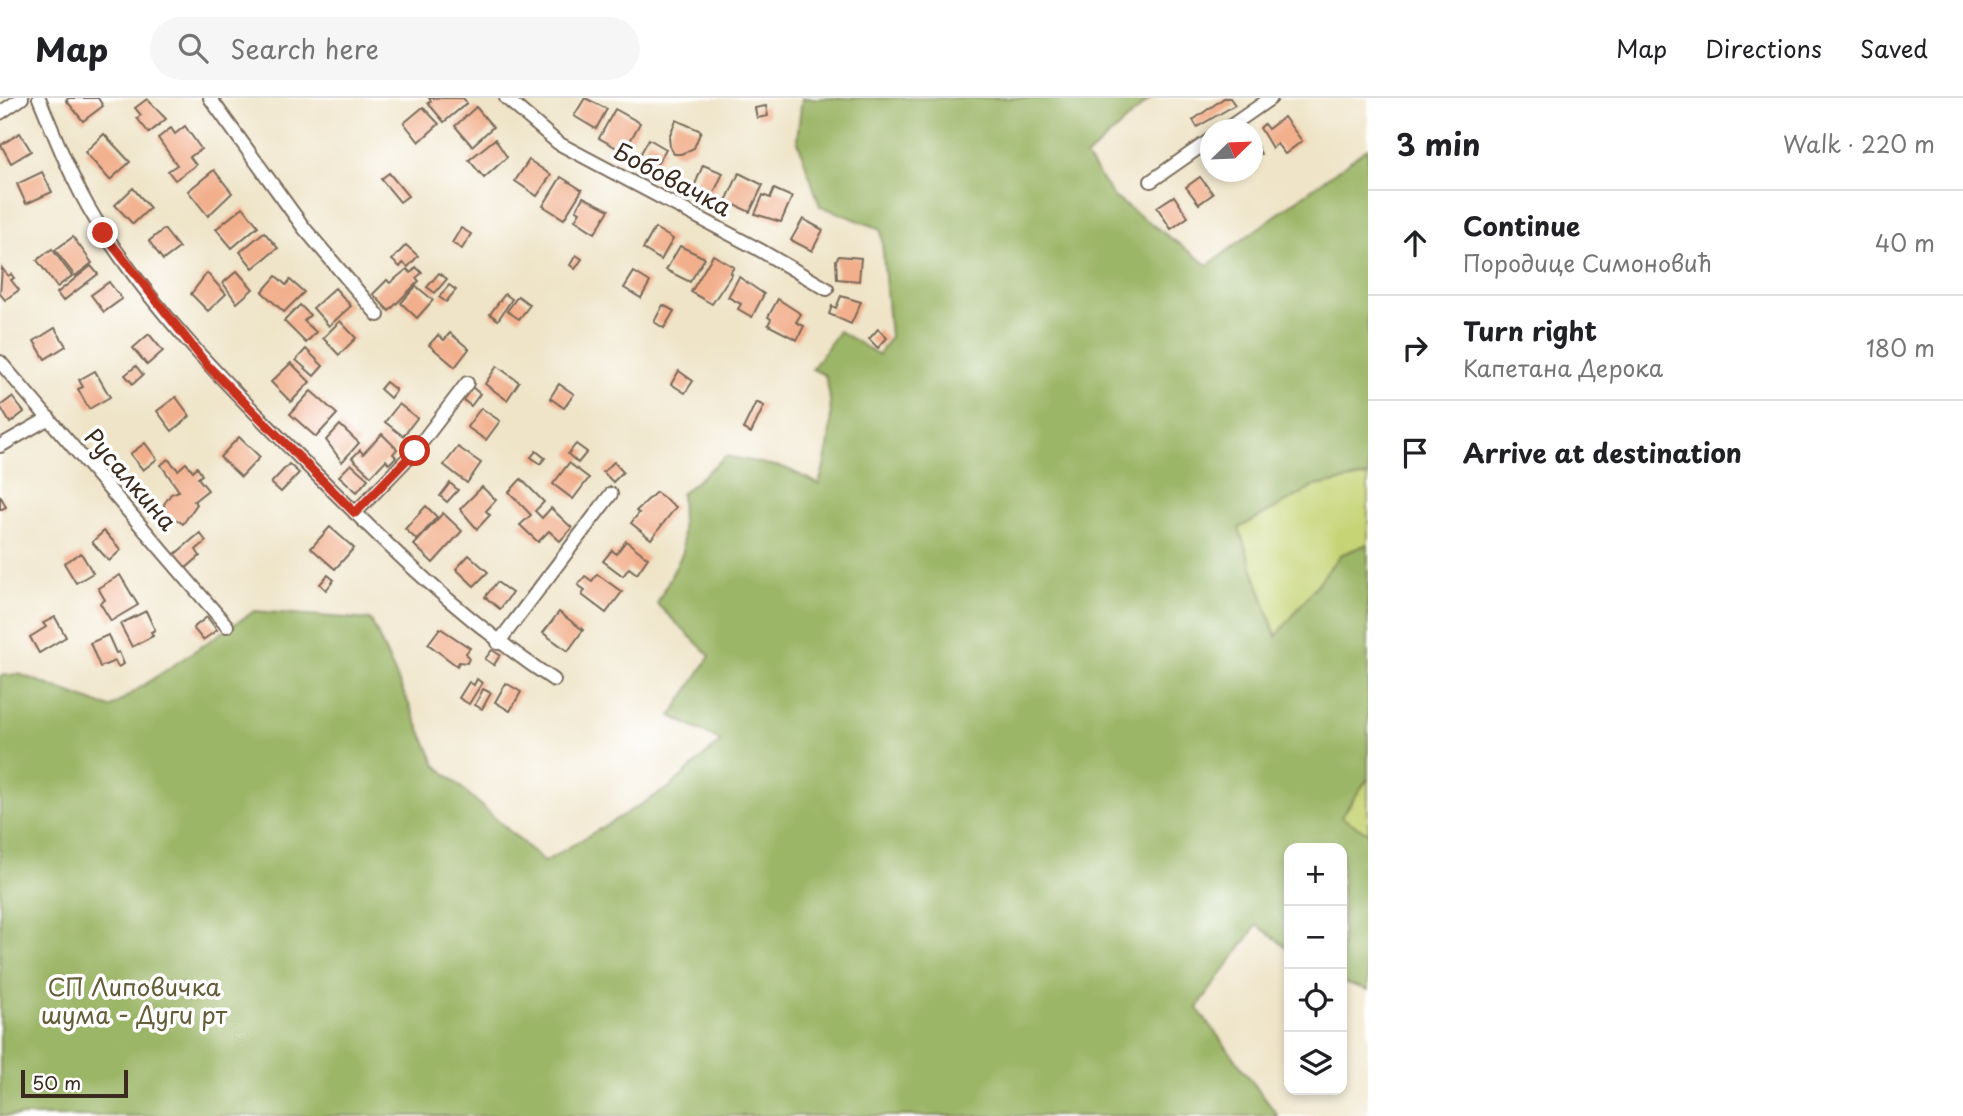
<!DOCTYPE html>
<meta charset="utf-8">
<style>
:root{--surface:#fff;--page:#f6f6f6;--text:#202124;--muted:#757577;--line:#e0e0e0}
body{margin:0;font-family:"Playpen Sans",sans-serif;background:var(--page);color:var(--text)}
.controls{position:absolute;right:21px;bottom:21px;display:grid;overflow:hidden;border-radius:14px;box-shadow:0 4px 10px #0003}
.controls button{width:63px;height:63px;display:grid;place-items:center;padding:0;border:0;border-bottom:2px solid var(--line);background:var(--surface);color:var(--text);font:35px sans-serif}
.compass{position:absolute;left:1200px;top:21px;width:63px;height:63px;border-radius:50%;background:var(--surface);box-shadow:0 4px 10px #0003;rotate:67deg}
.scale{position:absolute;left:21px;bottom:18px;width:107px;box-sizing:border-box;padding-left:7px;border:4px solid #3b2a1e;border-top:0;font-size:19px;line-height:24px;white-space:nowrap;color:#3b2a1e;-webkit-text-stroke:5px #fff;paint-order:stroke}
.stop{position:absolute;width:21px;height:21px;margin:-16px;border:5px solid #c8321e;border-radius:50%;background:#fff}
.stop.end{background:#c8321e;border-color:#fff;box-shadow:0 2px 7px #0008}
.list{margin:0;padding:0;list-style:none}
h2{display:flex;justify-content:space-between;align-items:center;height:91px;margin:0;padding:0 28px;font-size:30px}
h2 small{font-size:23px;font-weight:400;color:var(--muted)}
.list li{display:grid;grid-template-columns:46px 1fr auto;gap:21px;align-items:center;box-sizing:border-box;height:105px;padding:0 28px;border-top:2px solid var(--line)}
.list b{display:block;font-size:26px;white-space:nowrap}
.list p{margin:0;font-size:23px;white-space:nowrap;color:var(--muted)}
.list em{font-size:23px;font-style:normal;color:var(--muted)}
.icon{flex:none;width:38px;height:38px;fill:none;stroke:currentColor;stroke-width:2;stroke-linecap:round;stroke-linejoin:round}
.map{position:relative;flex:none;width:1368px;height:1018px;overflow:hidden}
header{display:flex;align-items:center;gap:42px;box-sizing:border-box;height:98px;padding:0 35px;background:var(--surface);border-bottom:2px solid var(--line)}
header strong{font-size:33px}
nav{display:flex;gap:38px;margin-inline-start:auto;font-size:24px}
.search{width:490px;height:63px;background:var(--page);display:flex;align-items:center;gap:18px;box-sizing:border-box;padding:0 24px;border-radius:38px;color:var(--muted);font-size:26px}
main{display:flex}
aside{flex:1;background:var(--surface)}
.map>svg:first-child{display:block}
</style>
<header>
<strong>Map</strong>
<div class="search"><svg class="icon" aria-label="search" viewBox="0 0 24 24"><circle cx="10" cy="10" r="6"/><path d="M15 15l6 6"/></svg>Search here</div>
<nav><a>Map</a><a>Directions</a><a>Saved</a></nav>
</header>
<main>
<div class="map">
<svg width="1368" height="1018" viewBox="0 0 1368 1018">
<rect width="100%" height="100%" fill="#fff"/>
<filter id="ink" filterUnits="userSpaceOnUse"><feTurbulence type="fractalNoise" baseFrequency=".0143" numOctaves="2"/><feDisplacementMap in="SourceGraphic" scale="14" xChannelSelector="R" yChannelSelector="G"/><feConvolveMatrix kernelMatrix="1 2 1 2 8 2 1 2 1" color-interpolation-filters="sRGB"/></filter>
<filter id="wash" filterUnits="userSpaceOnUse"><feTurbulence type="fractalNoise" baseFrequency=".00686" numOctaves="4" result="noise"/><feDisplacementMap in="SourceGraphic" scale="28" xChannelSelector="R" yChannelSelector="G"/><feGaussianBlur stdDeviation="1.57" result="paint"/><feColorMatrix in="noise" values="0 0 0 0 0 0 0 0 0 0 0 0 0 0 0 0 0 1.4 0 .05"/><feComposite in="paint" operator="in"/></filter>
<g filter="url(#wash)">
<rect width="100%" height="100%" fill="#efe4c8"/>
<g fill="#c6d476" stroke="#807f4a" stroke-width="2">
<path d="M1368,378V446L1340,457L1277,539L1238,430L1315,388Z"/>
<path d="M1368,680V735L1341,719Z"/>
</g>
<path fill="#9cb667" stroke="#6c7042" stroke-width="2" d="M802,0H1151L1086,59L1114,99L1208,167L1368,50V378L1315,388L1239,430L1276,539L1340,457L1368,446V680L1341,719L1368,735V892L1342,884V750H1289V851L1257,827L1197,910L1278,1018H0V578L19,576L110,610L254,513L371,522L436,667L544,764L670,689L721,643L671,618L710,558L657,506L683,454L681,396L726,358L785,370L819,386C830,351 836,313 825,277L812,271L839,233L879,257L890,239L881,131L820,108L797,41Z"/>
<g id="blocks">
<g fill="#f2af8c">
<path d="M69,0H98L103,8L83,23L66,2Z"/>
<path d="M429,0H463L467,5L444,24L428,5L431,3Z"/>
<path d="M585,0L607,11L596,31L574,18Z"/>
<path d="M1224,0H1230L1235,7L1197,29L1193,22Z"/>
<path d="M147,1L166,21L149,35L137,20L141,17L135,10Z"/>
<path d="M766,8L768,18L757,20L755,10Z"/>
<path d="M423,9L439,26L419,44L404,25Z"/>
<path d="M476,9L493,29L472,48L455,28Z"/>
<path d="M615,11L640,25L624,54L599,40Z"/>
<path d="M1284,19L1302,43L1285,56L1277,46L1272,50L1260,30L1264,26L1268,31Z"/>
<path d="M676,22L701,33L694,50L681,56H674L670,49L669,39Z"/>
<path d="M185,28L201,51L190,59L196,67L175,82L168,73L177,67L158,40L171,30L175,36Z"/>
<path d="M20,35L31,53L11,65L1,47Z"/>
<path d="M104,36L130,64L110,82L85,54Z"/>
<path d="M495,41L507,59L484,80L469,62Z"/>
<path d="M649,41L666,51L654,71L637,62Z"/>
<path d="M1254,42L1261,56L1252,62V43Z"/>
<path d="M529,62L551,77L537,98L515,83Z"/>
<path d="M703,67L723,75L713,97L694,89Z"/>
<path d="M214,72L232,95L208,118L188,93Z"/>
<path d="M42,74L52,94L26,106L17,86Z"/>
<path d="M389,75L408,98L400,104L381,81Z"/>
<path d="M739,75L763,87L750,114L726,103Z"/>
<path d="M561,79L582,92L564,121L543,108Z"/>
<path d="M1200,79L1213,96L1199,106L1186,89Z"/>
<path d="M133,90L150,110L133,126L115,107Z"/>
<path d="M774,91L792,99L781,124L755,116L763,97L770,100Z"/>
<path d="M1174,98L1188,119L1171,131L1157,109Z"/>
<path d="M583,99L609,112L595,135L575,122L580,114L576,112Z"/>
<path d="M243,109L258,128L232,150L216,131Z"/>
<path d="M803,121L823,132L812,153L791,142Z"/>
<path d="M461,130L471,136L462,151L452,145Z"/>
<path d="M655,130L673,141L661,162L643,151Z"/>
<path d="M164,131L179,150L163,162L149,143Z"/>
<path d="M264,134L278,150L253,170L240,154Z"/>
<path d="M73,139L92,165L75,178L55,152Z"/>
<path d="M406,147L418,158L408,169L403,165L400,169L392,162Z"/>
<path d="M680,148L705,160L690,184L666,172Z"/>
<path d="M52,151L72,178L57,189L37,162Z"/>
<path d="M576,157L582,161L575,171L570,167Z"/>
<path d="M713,157L734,169L730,175L732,176L712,206L691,194Z"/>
<path d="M839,158L861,160L859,183L837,181L836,162Z"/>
<path d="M91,168L98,176L63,203L57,195Z"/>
<path d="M416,169L422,175L416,180L419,183L389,213L373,196L387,182L390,185L407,171L411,175Z"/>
<path d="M2,170L8,178L11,176L14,180L11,182L19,192L5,202L0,196Z"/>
<path d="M237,173L253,191L237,205L223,185Z"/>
<path d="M634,174L650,184L641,200L624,190Z"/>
<path d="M207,175L226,196L208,213L191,196Z"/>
<path d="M439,175L447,181L435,195L427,189Z"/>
<path d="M276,178L286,187L290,182L304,194L284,214L262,194Z"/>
<path d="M739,179L764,196L752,219L738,211L741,206L728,199Z"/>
<path d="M109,184L122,201L104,214L91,197Z"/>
<path d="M449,187L456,192L446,204L439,199Z"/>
<path d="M416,188L433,202L417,220L401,205Z"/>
<path d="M335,190L351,208L329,228L313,210Z"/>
<path d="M505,196L512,201L498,222L490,216Z"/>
<path d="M518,198L530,207L519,221L507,213Z"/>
<path d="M841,198L861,204L851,226L829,216L832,208L836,210Z"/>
<path d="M778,201L801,216L796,224L804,228L797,242L768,227L771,221L768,219Z"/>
<path d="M300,207L310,217L304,223L316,234L306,245L284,223Z"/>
<path d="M663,207L674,213L664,230L654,224Z"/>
<path d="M340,223L356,240L339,257L323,240Z"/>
<path d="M55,230L66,248L45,261L34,243Z"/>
<path d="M878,231L887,240L878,250L869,241Z"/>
<path d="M450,235L469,251L455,269L429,247L438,237L444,242Z"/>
<path d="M149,236L163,253L147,267L133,250Z"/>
<path d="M306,251L323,268L314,278L296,262Z"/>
<path d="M291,265L310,284L291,304L271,284Z"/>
<path d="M136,268L143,277L133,286L125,277Z"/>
<path d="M497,268L519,284L507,302L485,286Z"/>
<path d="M95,273L110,299L89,311L78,291L83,289L79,282Z"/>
<path d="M679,273L693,283L685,295L671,286Z"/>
<path d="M386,284L396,292L390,300L380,291Z"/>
<path d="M559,286L574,296L564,310L550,300Z"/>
<path d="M471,288L480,296L471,308L461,300Z"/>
<path d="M311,293L337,316L316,339L290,316Z"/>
<path d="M12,299L24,314L10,325L0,308Z"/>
<path d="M176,299L190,318L172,333L157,313Z"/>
<path d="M756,304L764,308L751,335L743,331Z"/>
<path d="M399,306L417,320L403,338L385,324Z"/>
<path d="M481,310L500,323L486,342L467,329Z"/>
<path d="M340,327L359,345L342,364L326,342Z"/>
<path d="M382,336L397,351L393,356L396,359L389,366L386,362L371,378L352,360L360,352L363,356Z"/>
<path d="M239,339L260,359L241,379L220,359Z"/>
<path d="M145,345L157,361L143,372L130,356Z"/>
<path d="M576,346L587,354L578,365L568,356Z"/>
<path d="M458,349L481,365L467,385L444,367Z"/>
<path d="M536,353L545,360L540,366L531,359Z"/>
<path d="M168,361L178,372L186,365L193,373L197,369L202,377L198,380L208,392L194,403L197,406L183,426L165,414L164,406L171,396L179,393L161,367Z"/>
<path d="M614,364L623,374L613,384L603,374Z"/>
<path d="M569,365L589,380L573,401L553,386Z"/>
<path d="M289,366L299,375L281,394L271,385Z"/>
<path d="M351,366L368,381L357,394L339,378Z"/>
<path d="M521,381L544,404L535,413L542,420L551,410L572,430L560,443L549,433L538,444L520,427L531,417L509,394Z"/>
<path d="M450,385L458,392L447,404L440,398Z"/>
<path d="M482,389L496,402L486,413L490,417L477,431L460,411Z"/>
<path d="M656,394L676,409L651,441L631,425L639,415L636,413Z"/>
<path d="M0,397L6,409L0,412Z"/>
<path d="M426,408L437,419L417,442L405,431Z"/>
<path d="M443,415L462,433L433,465L414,447Z"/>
<path d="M330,429L354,450L335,471L311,450Z"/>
<path d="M104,433L121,452L109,463L92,444Z"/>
<path d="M200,435L206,443L196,452L200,458L185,471L174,457Z"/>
<path d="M626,443L648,460L637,476L629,470L623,478L603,463L612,452L616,456Z"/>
<path d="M81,455L93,475L76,485L64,465Z"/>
<path d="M469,457L488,474L474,488L456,471Z"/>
<path d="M597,476L622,494L606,515L582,497L585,492L578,487L585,478L592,483Z"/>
<path d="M120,477L138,507L111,523L100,505L105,502L98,490Z"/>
<path d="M328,477L334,482L326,492L320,486Z"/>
<path d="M497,484L512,495L500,511L485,499Z"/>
<path d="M146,513L155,532L151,534L153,538L132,549L120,526Z"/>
<path d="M559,514L583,532L568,553L543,535Z"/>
<path d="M55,519L66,539L39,555L30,539L46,529L43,525Z"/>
<path d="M207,519L217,532L203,542L193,530Z"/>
<path d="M440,530L470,550L466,555L469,560L467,565L459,564L457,568L428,546Z"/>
<path d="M108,537L116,555L119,554L124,566L118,569L115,563L100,569L90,545Z"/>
<path d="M492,552L500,557L494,567L485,561Z"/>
<path d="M477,581L482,585L469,606L459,600L469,584L474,587Z"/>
<path d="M506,585L521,594L510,613L495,604Z"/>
<path d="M483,591L491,595L482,611L475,607Z"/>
</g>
</g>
</g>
<g filter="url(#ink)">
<use href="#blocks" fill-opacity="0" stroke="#7a6b5a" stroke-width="2"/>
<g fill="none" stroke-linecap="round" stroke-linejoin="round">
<g stroke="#7a6b5a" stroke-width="16">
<g id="minor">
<path d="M39,0C58,45 75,92 103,133C160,221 234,294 308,368C387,447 460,520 554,582"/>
<path d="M210,0L304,130L378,217"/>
<path d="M506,0L558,45L758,151L827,191"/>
<path d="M0,15L22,0"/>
<path d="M1225,32L1271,0"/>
<path d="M1151,83L1210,42"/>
<path d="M0,264L227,528"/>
<path d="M0,348L49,320"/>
<path d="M355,415L415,353L467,285"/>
<path d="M498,545L611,396"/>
</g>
</g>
<use href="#minor" stroke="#fff" stroke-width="12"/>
</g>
</g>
<g fill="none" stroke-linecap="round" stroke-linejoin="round" filter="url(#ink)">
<path stroke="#c8321e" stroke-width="9" d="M103,135L208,268L355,415L415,353"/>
</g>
<g text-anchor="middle" stroke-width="7" stroke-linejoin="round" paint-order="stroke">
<g font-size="24" fill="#3b2a1e" stroke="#fff">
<text transform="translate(672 82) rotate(28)" y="8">Бобовачка</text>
<text transform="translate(130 382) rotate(49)" y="8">Русалкина</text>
</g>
<g font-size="24" fill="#655d38" stroke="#fff">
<text x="134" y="898">СП Липовичка<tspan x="134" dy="28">шума - Дуги рт</tspan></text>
</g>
</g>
</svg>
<div class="controls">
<button>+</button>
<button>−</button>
<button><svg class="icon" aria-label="locate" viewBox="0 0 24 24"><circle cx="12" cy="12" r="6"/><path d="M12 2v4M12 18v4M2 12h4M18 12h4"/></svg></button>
<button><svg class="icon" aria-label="layers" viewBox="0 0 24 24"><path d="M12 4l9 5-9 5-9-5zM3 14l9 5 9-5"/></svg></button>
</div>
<svg class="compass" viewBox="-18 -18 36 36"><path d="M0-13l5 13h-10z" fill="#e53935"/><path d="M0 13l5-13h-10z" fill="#757577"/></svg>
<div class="scale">50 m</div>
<div class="stop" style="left:415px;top:353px"></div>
<div class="stop end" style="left:103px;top:135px"></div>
</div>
<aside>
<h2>3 min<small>Walk · 220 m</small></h2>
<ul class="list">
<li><svg class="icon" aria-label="ahead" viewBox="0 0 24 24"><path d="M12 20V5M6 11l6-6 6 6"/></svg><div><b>Continue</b><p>Породице Симоновић</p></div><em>40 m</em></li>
<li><svg class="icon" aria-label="right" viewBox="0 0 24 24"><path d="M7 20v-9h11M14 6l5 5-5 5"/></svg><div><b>Turn right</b><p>Капетана Дерока</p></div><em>180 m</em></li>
<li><svg class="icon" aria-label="arrive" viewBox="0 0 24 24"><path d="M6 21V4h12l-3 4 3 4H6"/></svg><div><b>Arrive at destination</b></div></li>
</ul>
</aside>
</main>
